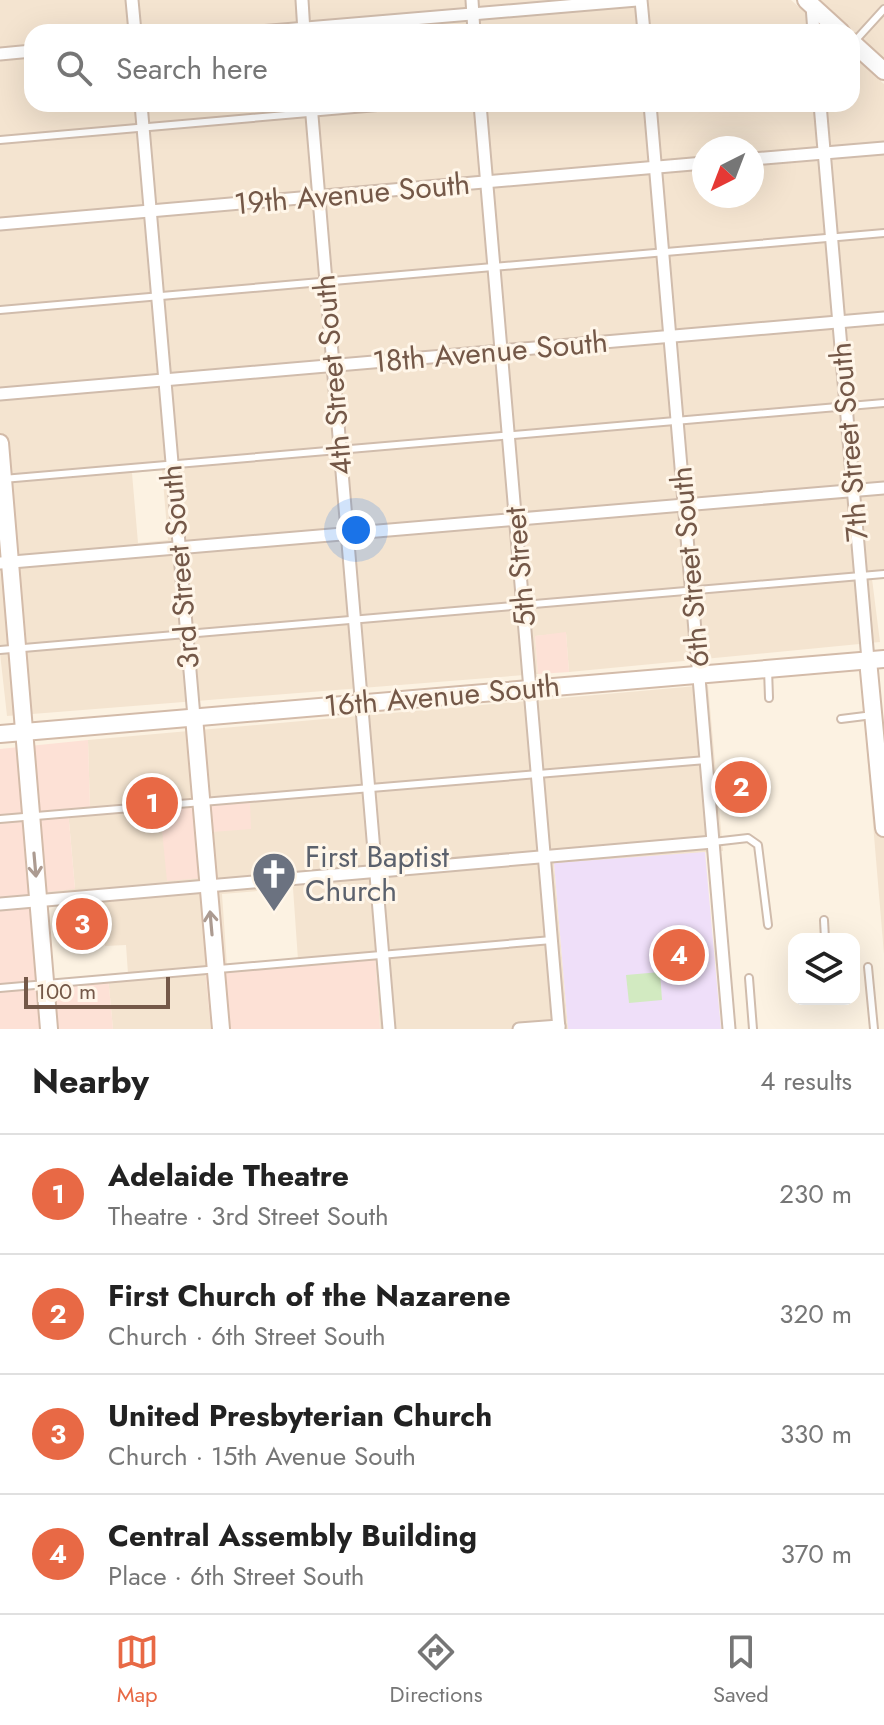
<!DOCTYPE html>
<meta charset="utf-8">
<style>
:root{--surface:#fff;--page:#f6f6f6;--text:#222;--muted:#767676;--line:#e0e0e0;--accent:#e86945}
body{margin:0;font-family:Jost,sans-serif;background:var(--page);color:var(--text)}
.controls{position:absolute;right:24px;bottom:24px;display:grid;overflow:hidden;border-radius:16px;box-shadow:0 8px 32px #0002}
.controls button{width:72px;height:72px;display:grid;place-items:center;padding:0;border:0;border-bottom:2px solid var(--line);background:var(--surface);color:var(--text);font:40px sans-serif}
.compass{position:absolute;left:692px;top:136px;width:72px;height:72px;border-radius:50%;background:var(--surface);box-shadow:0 8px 32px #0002;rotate:222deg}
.scale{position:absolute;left:24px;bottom:20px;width:146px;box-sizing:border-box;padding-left:8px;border:4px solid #745848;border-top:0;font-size:22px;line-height:28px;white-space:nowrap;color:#745848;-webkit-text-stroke:6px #fff6e9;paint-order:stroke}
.you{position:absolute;left:356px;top:530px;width:28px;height:28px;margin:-20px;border:6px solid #fff;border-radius:50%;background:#1a73e8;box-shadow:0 0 0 12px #1a73e833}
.badge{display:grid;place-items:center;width:52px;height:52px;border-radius:50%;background:var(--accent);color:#fff;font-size:26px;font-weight:700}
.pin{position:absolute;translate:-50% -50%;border:4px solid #fff;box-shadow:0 2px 8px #0006}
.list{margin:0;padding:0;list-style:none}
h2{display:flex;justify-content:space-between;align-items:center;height:104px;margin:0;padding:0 32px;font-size:34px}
h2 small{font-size:26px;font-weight:400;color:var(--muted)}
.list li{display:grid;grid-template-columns:52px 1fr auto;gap:24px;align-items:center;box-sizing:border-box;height:120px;padding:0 32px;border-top:2px solid var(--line)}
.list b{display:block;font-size:30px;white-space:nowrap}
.list p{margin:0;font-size:26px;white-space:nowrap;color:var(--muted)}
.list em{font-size:26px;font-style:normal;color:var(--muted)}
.icon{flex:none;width:44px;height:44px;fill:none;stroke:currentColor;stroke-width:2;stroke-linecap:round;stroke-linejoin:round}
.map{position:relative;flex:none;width:884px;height:1029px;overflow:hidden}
.search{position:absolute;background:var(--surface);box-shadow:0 8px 32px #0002;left:24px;right:24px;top:24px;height:88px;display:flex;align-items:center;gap:20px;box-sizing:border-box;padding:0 28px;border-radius:24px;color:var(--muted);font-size:30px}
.sheet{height:584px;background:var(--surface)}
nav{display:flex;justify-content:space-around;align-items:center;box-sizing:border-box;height:112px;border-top:2px solid var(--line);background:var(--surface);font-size:22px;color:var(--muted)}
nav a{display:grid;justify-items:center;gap:4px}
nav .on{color:var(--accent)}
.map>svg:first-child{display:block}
</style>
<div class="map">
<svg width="884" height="1029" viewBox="0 0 884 1029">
<rect width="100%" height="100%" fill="#fcf2e2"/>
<g fill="#f4e4d0" fill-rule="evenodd">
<path d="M0,0H791L827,32H32V104H852V55L884,84V569L871,571L880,642L569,672L566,633L535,636L538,674L7,716L0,653ZM704,148H752V196H704ZM162,470L168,540L138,543L132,473Z"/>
<path d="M818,0H884V59Z"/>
<path d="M708,685L723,851L554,864L568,1029H380L375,953L298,960L293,888L222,894L227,966L205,968L211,1029H113L108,976L128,974L126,945L105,946L101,901L48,905L47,891L75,888L68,810L90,808L88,740Z"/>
<path d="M884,740V954L866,741Z"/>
</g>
<g fill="#fde1d6">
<path d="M566,632L569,672L538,674L535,636Z"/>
<path d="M88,740L90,808L68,810L75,889L47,892L53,980L108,976L113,1029H0V749Z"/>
<path d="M250,802L251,829L199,833L202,878L167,881L160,810Z"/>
<path d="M375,953L380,1029H211L205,968Z"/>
</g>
<path fill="#efdff9" d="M705,852L721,1029H568L554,863Z"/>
<path fill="#d2eac1" d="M660,972L662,1000L629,1003L626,975Z"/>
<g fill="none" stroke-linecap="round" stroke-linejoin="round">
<g stroke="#d0bcac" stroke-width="10">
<g id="lane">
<path d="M854,42L884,9"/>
<path d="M0,140L412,104"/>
<path d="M0,310L884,233"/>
<path d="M3,479L884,403"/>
<path d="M0,650L884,574"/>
<path d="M768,669L769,698"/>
<path d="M841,719L873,715"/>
<path d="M0,819L706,760"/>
<path d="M713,842L748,838L758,845L768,925"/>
<path d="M824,920L825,939"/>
<path d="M868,967L874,1029"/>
<path d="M749,978L753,1029"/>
<path d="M0,988L552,940"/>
</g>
</g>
<g stroke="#d0bcac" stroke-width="15">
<g id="street">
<path d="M132,0L135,32"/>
<path d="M302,0L304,32"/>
<path d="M472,0L474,32"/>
<path d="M641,0L644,32"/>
<path d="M812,6L814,32"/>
<path d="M259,32L637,0"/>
<path d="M0,54L32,51"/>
<path d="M141,104L194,717"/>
<path d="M311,104L389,1029"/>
<path d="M480,104L559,1029"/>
<path d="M650,104L729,1029"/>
<path d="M820,104L868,660"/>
<path d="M752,159L884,148"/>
<path d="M0,224L704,163"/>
<path d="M0,394L884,318"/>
<path d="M0,563L884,488"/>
<path d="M0,904L713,842"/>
<path d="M519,1029L559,1026"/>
</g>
</g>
<g stroke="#d3bba9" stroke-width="20">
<g id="secondary">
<path d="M806,0L841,32"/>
<path d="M852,42L884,71"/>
<path d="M0,443L49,1029"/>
<path d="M868,660L884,828"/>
<path d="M194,717L221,1029"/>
<path d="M0,734L884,659"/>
</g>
</g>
<use href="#lane" stroke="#fff" stroke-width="6"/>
<use href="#street" stroke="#fff" stroke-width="11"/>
<use href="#secondary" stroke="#fff" stroke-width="16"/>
</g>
<defs><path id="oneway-shaft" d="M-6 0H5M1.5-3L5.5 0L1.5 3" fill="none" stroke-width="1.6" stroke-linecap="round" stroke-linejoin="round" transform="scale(2)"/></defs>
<g stroke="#ac9b91">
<use href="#oneway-shaft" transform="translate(35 865) rotate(85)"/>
<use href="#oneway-shaft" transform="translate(211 923) rotate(-95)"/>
</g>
<defs>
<g id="church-pin" transform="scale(2.3)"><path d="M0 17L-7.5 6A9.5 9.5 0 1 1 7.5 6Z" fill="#6b7280" stroke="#fff6e9"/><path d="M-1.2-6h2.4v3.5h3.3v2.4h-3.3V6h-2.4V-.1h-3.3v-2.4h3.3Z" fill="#fff"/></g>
</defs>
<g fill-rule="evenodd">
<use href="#church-pin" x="274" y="874"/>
</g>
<g text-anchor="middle" stroke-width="6" stroke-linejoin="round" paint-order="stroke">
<g font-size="30" fill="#745848" stroke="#fff6e9">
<text transform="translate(352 194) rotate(-5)" y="10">19th Avenue South</text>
<text transform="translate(490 352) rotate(-5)" y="10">18th Avenue South</text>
<text transform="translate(333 375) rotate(-95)" y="10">4th Street South</text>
<text transform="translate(849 442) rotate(-95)" y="10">7th Street South</text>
<text transform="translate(180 567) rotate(-95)" y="10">3rd Street South</text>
<text transform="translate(520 567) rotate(-95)" y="10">5th Street</text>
<text transform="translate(690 567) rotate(-95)" y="10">6th Street South</text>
<text transform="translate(442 696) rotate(-5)" y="10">16th Avenue South</text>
</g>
<g font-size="30" fill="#5b616d" stroke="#fff6e9" text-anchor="start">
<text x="305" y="867">First Baptist<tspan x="305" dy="34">Church</tspan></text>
</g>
</g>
</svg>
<div class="controls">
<button><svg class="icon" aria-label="layers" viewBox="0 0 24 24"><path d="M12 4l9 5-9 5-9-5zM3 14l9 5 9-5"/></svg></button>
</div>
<svg class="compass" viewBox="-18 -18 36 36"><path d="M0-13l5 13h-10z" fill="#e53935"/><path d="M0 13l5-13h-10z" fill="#767676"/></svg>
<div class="scale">100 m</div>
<div class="you"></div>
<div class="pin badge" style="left:152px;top:803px">1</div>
<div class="pin badge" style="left:741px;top:787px">2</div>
<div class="pin badge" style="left:82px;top:924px">3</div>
<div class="pin badge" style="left:679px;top:955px">4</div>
<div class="search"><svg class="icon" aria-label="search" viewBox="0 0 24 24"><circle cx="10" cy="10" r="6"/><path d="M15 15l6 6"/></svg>Search here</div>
</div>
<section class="sheet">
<h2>Nearby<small>4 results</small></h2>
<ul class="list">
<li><span class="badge">1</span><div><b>Adelaide Theatre</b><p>Theatre · 3rd Street South</p></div><em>230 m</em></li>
<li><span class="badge">2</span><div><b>First Church of the Nazarene</b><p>Church · 6th Street South</p></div><em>320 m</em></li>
<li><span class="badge">3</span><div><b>United Presbyterian Church</b><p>Church · 15th Avenue South</p></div><em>330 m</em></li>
<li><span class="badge">4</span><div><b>Central Assembly Building</b><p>Place · 6th Street South</p></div><em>370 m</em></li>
</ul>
</section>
<nav>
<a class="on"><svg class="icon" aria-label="map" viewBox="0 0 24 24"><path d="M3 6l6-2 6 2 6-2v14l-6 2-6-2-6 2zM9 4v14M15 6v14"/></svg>Map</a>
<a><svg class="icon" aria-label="directions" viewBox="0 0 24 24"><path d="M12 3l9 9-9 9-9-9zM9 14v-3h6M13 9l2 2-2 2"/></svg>Directions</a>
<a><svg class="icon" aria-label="saved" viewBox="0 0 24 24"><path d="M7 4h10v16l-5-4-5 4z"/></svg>Saved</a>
</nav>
